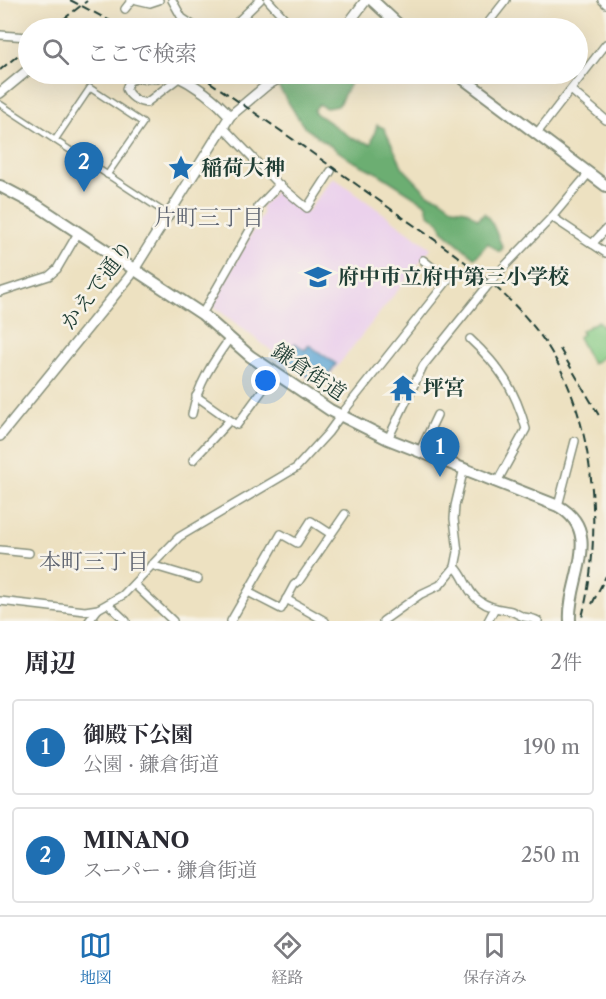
<!DOCTYPE html>
<html lang="ja">
<meta charset="utf-8">
<style>
:root{--surface:#fff;--page:#f2f2f3;--text:#2b2b33;--muted:#7c7c81;--line:#e1e1e2;--accent:#1f6fb2}
body{margin:0;font-family:"Libre Caslon Text","Noto Serif JP",serif;background:var(--page);color:var(--text)}
.you{position:absolute;left:266px;top:381px;width:21px;height:21px;margin:-15px;border:4px solid #fff;border-radius:50%;background:#1a73e8;box-shadow:0 0 0 9px #1a73e833}
.badge{display:grid;place-items:center;width:39px;height:39px;border-radius:50%;background:var(--accent);color:#fff;font-size:20px;font-weight:700}
.pin{position:absolute;translate:-50% -50px;filter:drop-shadow(0 2px 3px #0008)}
.pin::after{content:'';position:absolute;top:32px;width:21px;height:18px;background:inherit;clip-path:polygon(0 0,100% 0,50% 100%)}
.list{margin:0;padding:0;list-style:none}
h2{display:flex;justify-content:space-between;align-items:center;height:78px;margin:0;padding:0 24px;font-size:26px}
h2 small{font-size:20px;font-weight:400;color:var(--muted)}
.list li{display:grid;grid-template-columns:39px 1fr auto;gap:18px;align-items:center;box-sizing:border-box;height:96px;margin:0 12px 12px;padding:0 12px;border:2px solid var(--line);border-radius:6px}
.list b{display:block;font-size:22px;white-space:nowrap}
.list p{margin:0;font-size:20px;white-space:nowrap;color:var(--muted)}
.list em{font-size:20px;font-style:normal;color:var(--muted)}
.icon{flex:none;width:33px;height:33px;fill:none;stroke:currentColor;stroke-width:2;stroke-linecap:round;stroke-linejoin:round}
.map{position:relative;flex:none;width:606px;height:621px;overflow:hidden}
.search{position:absolute;background:var(--surface);box-shadow:0 6px 24px #0002;left:18px;right:18px;top:18px;height:66px;display:flex;align-items:center;gap:15px;box-sizing:border-box;padding:0 21px;border-radius:33px;color:var(--muted);font-size:22px}
.sheet{height:294px;background:var(--surface)}
nav{display:flex;justify-content:space-around;align-items:center;box-sizing:border-box;height:84px;border-top:2px solid var(--line);background:var(--surface);font-size:16px;color:var(--muted)}
nav a{display:grid;justify-items:center;gap:3px}
nav .on{color:var(--accent)}
.map>svg:first-child{display:block}
</style>
<div class="map">
<svg width="606" height="621" viewBox="0 0 606 621">
<rect width="100%" height="100%" fill="#f7f3e8"/>
<filter id="ink" filterUnits="userSpaceOnUse"><feTurbulence type="fractalNoise" baseFrequency=".0167" numOctaves="2"/><feDisplacementMap in="SourceGraphic" scale="12" xChannelSelector="R" yChannelSelector="G"/><feConvolveMatrix kernelMatrix="1 2 1 2 8 2 1 2 1" color-interpolation-filters="sRGB"/></filter>
<filter id="wash" filterUnits="userSpaceOnUse"><feTurbulence type="fractalNoise" baseFrequency=".008" numOctaves="4" result="noise"/><feDisplacementMap in="SourceGraphic" scale="24" xChannelSelector="R" yChannelSelector="G"/><feGaussianBlur stdDeviation="1.35" result="paint"/><feColorMatrix in="noise" values="0 0 0 0 0 0 0 0 0 0 0 0 0 0 0 0 0 1.4 0 .05"/><feComposite in="paint" operator="in"/></filter>
<g filter="url(#wash)">
<rect width="100%" height="100%" fill="#ede1c1"/>
<path fill="#ebd1ec" d="M333,177L431,248L320,388L212,305L262,215V206L276,191H279L307,212Z"/>
<path fill="#85ca84" stroke="#52845c" stroke-width="1.5" d="M598,321L606,331V355L592,364L578,337L583,334L581,331Z"/>
<path fill="#6cae72" stroke="#467653" stroke-width="1.5" d="M294,74H355L338,106L326,108L319,104L314,110V112L352,138L371,144L377,125L384,128L403,168L428,194L438,197L453,208L466,210L478,219L484,213C494,222 497,236 503,248L499,252L488,243L475,258L443,231L440,223L428,213L426,204L379,174L351,160L304,127L276,83Z"/>
<path fill="#5da5d4" stroke="#3e7184" stroke-width="1.5" d="M295,343L305,350L309,345L336,364L328,376L318,369L311,379L285,358Z"/>
</g>
<g filter="url(#ink)">
<g fill="none" stroke-linecap="round" stroke-linejoin="round">
<g stroke="#868f7a" stroke-width="8">
<g id="pedestrian">
<path d="M0,104L164,212"/>
<path d="M55,140L90,88L143,123L107,175"/>
</g>
</g>
<g stroke="#868f7a" stroke-width="10">
<g id="minor">
<path d="M137,0L150,3L159,0"/>
<path d="M172,0L182,18L197,28"/>
<path d="M268,0L287,21L303,28"/>
<path d="M602,0L606,4"/>
<path d="M125,9L132,0"/>
<path d="M231,28L260,0"/>
<path d="M484,28L506,0"/>
<path d="M0,35L28,37"/>
<path d="M164,74L158,79L138,78L129,81L126,89C130,97 138,102 146,103L180,77"/>
<path d="M571,90L606,120"/>
<path d="M223,127L276,182L307,208L331,171"/>
<path d="M537,133L606,44"/>
<path d="M552,217L606,253"/>
<path d="M592,244L606,229"/>
<path d="M499,272L552,217L589,173"/>
<path d="M0,292L49,276L57,269L78,233"/>
<path d="M202,314L258,216V207L279,185"/>
<path d="M470,339C500,367 515,389 526,429L497,482"/>
<path d="M196,396L237,425L275,373"/>
<path d="M192,414C198,384 212,363 230,338"/>
<path d="M388,439L423,366L485,289"/>
<path d="M420,451L437,415"/>
<path d="M193,460L229,421"/>
<path d="M558,506L575,441"/>
<path d="M0,550L29,553"/>
<path d="M151,565L198,579"/>
<path d="M455,567C465,575 466,592 480,601C489,608 501,609 511,611C516,613 520,616 524,617C530,618 533,618 538,621"/>
<path d="M134,584L173,621"/>
<path d="M248,592L281,609L294,585L299,581L345,514"/>
<path d="M286,599L325,621"/>
<path d="M0,601L85,611L98,609L123,595L179,537L296,468L328,433L344,411L448,280L423,260"/>
<path d="M108,604L126,621"/>
<path d="M89,621L98,609"/>
<path d="M231,621L281,534L297,543L311,521L331,534"/>
<path d="M383,621L421,594L440,585L455,567L458,552L454,519L455,506L464,468"/>
<path d="M488,621L495,608"/>
</g>
</g>
<g stroke="#868f7a" stroke-width="12">
<g id="tertiary">
<path d="M345,28L366,0"/>
<path d="M173,74C194,84 214,98 230,116"/>
<path d="M0,93L28,70"/>
<path d="M0,436L130,276L230,116L267,85L287,74"/>
</g>
</g>
<g stroke="#868f7a" stroke-width="14">
<g id="secondary">
<path d="M372,0L402,28"/>
<path d="M457,74L606,186"/>
</g>
</g>
<g stroke="#868f7a" stroke-width="14">
<path id="primary" d="M0,186L38,206L202,314L250,356L330,410L388,439L558,506C605,532 567,581 570,621"/>
</g>
<use href="#pedestrian" stroke="#fff" stroke-width="5"/>
<use href="#minor" stroke="#fff" stroke-width="7"/>
<use href="#tertiary" stroke="#fff" stroke-width="9"/>
<use href="#secondary" stroke="#fff" stroke-width="10"/>
<use href="#primary" stroke="#fff" stroke-width="10"/>
<g stroke="#1f3d34" stroke-width="2" stroke-dasharray="9 4.5" stroke-linecap="butt">
<path d="M70,0L124,28"/>
<path d="M52,28L87,1"/>
<path d="M0,70L28,47"/>
<path d="M198,74C262,117 325,162 388,207C437,242 490,275 529,321C595,397 606,527 581,621"/>
<path d="M560,349L601,419"/>
<path d="M592,604L606,576"/>
</g>
<g stroke="#868f7a" stroke-width="10" stroke-linecap="butt">
<path id="minor-bridge" d="M485,289L499,272"/>
</g>
<use href="#minor-bridge" stroke="#fff" stroke-width="7"/>
</g>
</g>
<defs>
<g id="sight-bare" transform="scale(2.07)"><path d="M0-6L1.8-2.2L6-1.7L2.9 1.2L3.7 5.4L0 3.3L-3.7 5.4L-2.9 1.2L-6-1.7L-1.8-2.2Z" fill="#1f6fb2" stroke="#f7f3e8" stroke-width="2.5" paint-order="stroke"/></g>
<g id="school-bare" transform="scale(2.07)"><path d="M0-5L7-2L0 1L-7-2ZM-4 1L0 2.5L4 1V4Q0 6-4 4Z" fill="#1f6fb2" stroke="#f7f3e8" stroke-width="2.5" paint-order="stroke"/></g>
<g id="temple-bare" transform="scale(2.07)"><path d="M0-6L5-2H3V0L6.5 2.5H4V6H1.5V3h-3V6H-4V2.5H-6.5L-3 0V-2H-5Z" fill="#1f6fb2" stroke="#f7f3e8" stroke-width="2.5" paint-order="stroke"/></g>
</defs>
<g fill-rule="evenodd">
<use href="#sight-bare" x="181" y="168"/>
<use href="#school-bare" x="318" y="277"/>
<use href="#temple-bare" x="403" y="388"/>
</g>
<g text-anchor="middle" stroke-width="5" stroke-linejoin="round" paint-order="stroke">
<g font-size="21" font-weight="bold" fill="#1f3d34" stroke="#f7f3e8" text-anchor="start">
<text x="201" y="175">稲荷大神</text>
<text x="338" y="284">府中市立府中第三小学校</text>
<text x="423" y="395">坪宮</text>
</g>
<g font-size="21" fill="#1f3d34" stroke="#f7f3e8">
<text transform="translate(97 285) rotate(-53)" y="7">かえで通り</text>
<text transform="translate(309 372) rotate(34)" y="7">鎌倉街道</text>
</g>
<g font-size="22" fill="#5f6571" stroke="#f7f3e8">
<text x="209" y="225">片町三丁目</text>
<text x="94" y="569">本町三丁目</text>
</g>
</g>
</svg>
<div class="you"></div>
<div class="pin badge" style="left:440px;top:477px">1</div>
<div class="pin badge" style="left:84px;top:192px">2</div>
<div class="search"><svg class="icon" aria-label="search" viewBox="0 0 24 24"><circle cx="10" cy="10" r="6"/><path d="M15 15l6 6"/></svg>ここで検索</div>
</div>
<section class="sheet">
<h2>周辺<small>2件</small></h2>
<ul class="list">
<li><span class="badge">1</span><div><b>御殿下公園</b><p>公園 · 鎌倉街道</p></div><em>190 m</em></li>
<li><span class="badge">2</span><div><b>MINANO</b><p>スーパー · 鎌倉街道</p></div><em>250 m</em></li>
</ul>
</section>
<nav>
<a class="on"><svg class="icon" aria-label="map" viewBox="0 0 24 24"><path d="M3 6l6-2 6 2 6-2v14l-6 2-6-2-6 2zM9 4v14M15 6v14"/></svg>地図</a>
<a><svg class="icon" aria-label="directions" viewBox="0 0 24 24"><path d="M12 3l9 9-9 9-9-9zM9 14v-3h6M13 9l2 2-2 2"/></svg>経路</a>
<a><svg class="icon" aria-label="saved" viewBox="0 0 24 24"><path d="M7 4h10v16l-5-4-5 4z"/></svg>保存済み</a>
</nav>
